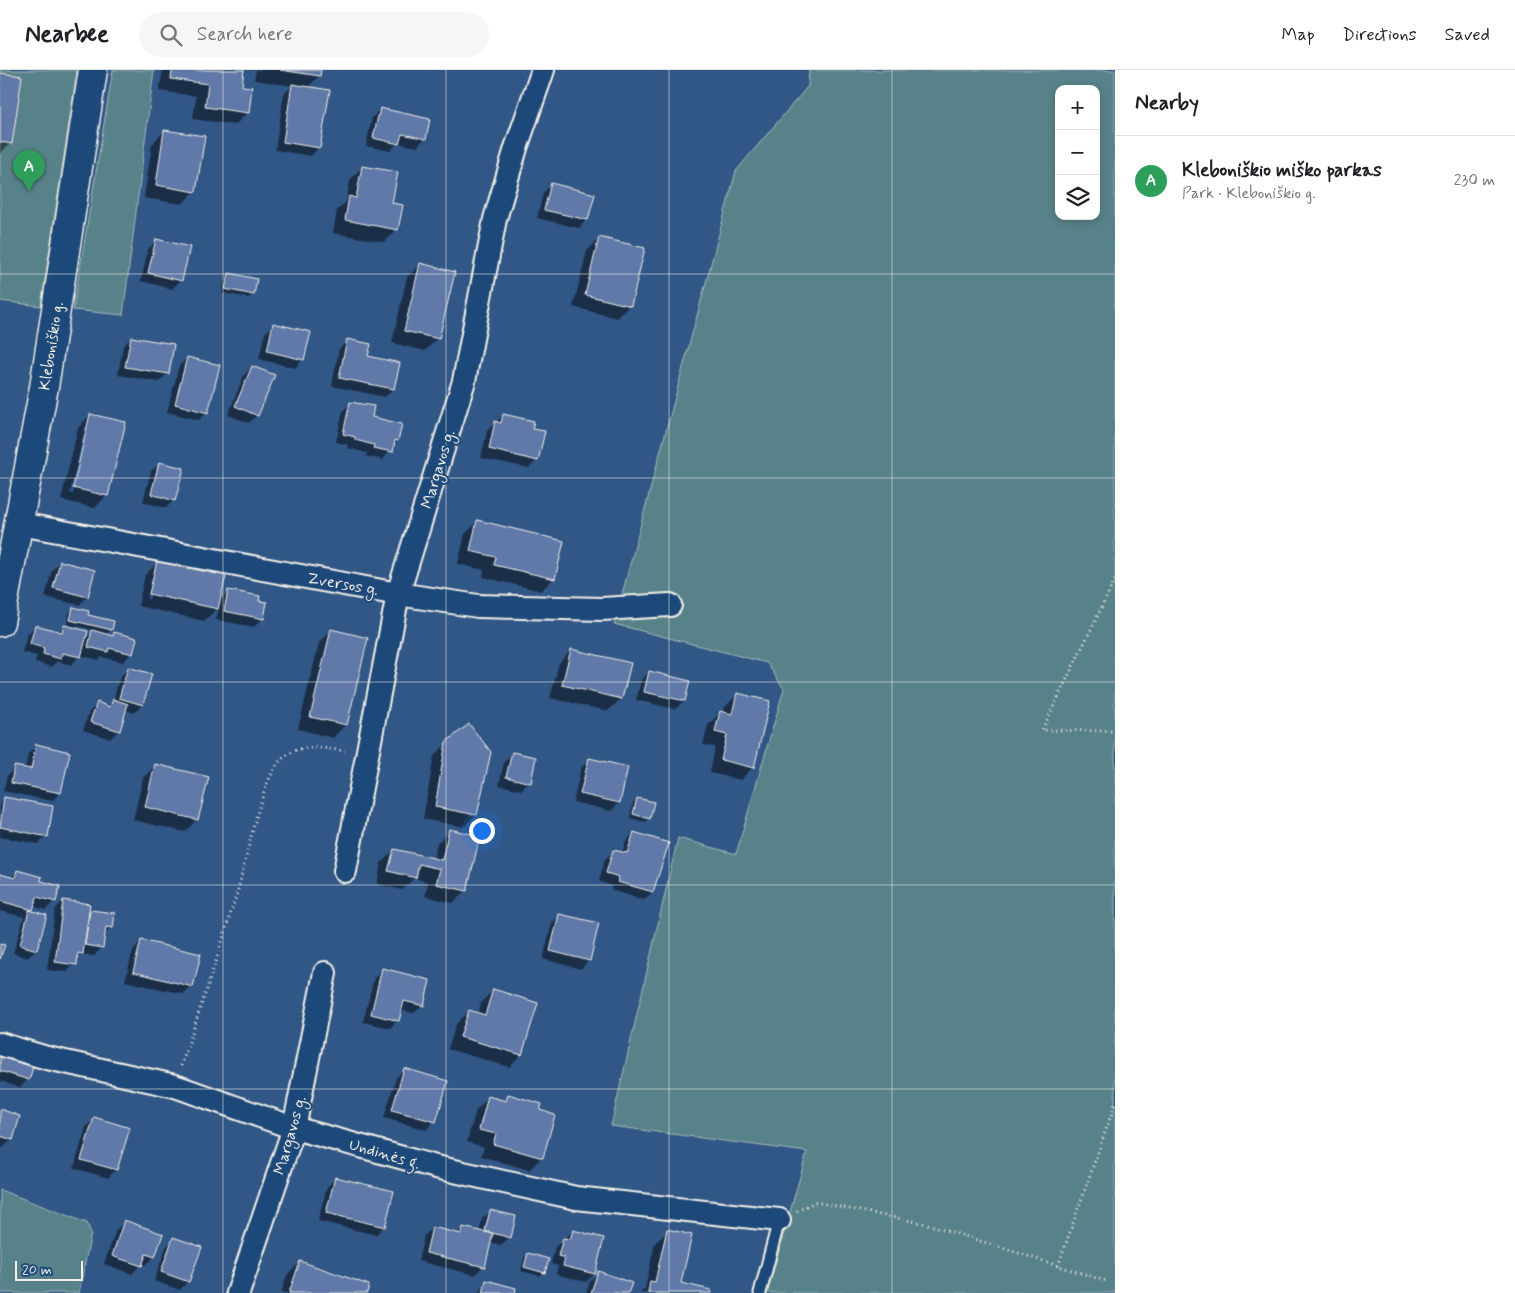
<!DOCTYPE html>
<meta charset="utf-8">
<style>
:root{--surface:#fff;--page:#f6f6f6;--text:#202124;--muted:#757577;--line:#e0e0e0;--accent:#1a73e8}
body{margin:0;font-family:Mynerve,sans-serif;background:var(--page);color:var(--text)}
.controls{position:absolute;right:15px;top:15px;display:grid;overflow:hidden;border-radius:10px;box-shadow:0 2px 8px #0003}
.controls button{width:45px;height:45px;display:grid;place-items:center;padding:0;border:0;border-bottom:1px solid var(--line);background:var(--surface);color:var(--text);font:25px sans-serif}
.scale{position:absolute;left:15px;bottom:12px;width:68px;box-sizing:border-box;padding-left:5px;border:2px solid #f4f1e8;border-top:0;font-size:14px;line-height:18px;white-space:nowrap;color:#f4f1e8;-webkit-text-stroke:4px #1f4a7a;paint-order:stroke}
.you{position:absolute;left:481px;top:760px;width:18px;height:18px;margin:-12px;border:4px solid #fff;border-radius:50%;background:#1a73e8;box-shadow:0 0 0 8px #1a73e833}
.badge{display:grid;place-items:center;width:32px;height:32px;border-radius:50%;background:var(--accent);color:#fff;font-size:16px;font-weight:700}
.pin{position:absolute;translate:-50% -41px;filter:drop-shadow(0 1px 2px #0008)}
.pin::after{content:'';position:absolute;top:26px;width:18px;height:15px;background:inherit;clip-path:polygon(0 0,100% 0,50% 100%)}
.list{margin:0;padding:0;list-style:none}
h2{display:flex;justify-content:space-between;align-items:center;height:65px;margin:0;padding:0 20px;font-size:21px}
h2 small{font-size:16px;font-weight:400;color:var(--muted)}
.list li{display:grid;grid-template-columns:32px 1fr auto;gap:15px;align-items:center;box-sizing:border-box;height:90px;padding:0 20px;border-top:1px solid var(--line)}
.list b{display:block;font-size:19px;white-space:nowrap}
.list p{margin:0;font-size:16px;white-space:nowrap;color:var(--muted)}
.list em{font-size:16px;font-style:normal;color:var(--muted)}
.icon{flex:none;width:28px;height:28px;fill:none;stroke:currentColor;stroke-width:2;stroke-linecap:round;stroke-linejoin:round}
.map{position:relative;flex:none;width:1115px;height:1223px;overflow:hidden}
header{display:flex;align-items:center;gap:30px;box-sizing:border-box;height:70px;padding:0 25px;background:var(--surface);border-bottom:1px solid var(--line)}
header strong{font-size:24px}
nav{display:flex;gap:28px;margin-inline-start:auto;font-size:18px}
.search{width:350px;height:45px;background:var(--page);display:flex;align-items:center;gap:12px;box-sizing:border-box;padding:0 18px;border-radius:28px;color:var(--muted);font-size:19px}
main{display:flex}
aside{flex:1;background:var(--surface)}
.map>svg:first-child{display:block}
</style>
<header>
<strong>Nearbee</strong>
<div class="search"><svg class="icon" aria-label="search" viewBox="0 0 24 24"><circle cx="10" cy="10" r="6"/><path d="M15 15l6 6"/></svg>Search here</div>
<nav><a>Map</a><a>Directions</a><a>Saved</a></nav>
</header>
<main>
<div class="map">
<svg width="1115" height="1223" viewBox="0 0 1115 1223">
<rect width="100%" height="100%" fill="#315787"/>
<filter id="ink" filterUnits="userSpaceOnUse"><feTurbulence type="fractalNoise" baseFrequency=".02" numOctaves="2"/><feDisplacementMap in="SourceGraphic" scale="10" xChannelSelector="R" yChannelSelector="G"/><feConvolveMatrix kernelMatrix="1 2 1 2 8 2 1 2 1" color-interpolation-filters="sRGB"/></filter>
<g filter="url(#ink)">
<g fill="#598289" stroke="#a6bab8" fill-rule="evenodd">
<path d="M0,0H77L41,236L0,231Z"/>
<path d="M113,0H154L123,245L73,240Z"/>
<path d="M809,0H1115V1223H767L807,1082L611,1056L678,768L736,784L784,619L767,593L614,554L736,101L808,16ZM1059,19H1096V146H1059Z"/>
<path d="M0,1120L87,1153L91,1163L79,1223H0Z"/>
</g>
<g fill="#0007" fill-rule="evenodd">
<path d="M163,0H243L241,17L247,43L235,55L193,49L196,26L159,21Z"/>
<path d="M256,0H320L319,6L307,18L319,77L311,86L275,80L284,24L292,16L254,10Z"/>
<path d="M0,4L11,73L0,84Z"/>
<path d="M380,39L425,68L417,77L398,73L390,81L366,76L372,48Z"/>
<path d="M164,61L195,121L182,134L144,128L152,74Z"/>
<path d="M362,97L391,135L397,159L384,172L333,163L337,140L346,132L350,110Z"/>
<path d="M551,115L587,149L579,158L537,148L543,123Z"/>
<path d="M599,169L630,235L617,248L573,237L587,181Z"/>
<path d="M157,171L180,211L172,219L141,211L148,179Z"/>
<path d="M420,195L438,268L425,281L392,273L407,207Z"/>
<path d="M229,204L253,224L249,228L222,223L225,208Z"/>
<path d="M273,255L303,289L295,298L259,289L265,263Z"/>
<path d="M131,268L168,303L159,312L118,305L123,276Z"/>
<path d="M348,271L367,287L393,319L385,327L332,316L339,279Z"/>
<path d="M187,288L207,342L199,350L167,342L179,296Z"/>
<path d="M252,297L257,345L249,353L228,345L244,305Z"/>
<path d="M351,333L397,371L383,390L366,386L367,383L347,378L348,375L336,372L343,341Z"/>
<path d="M90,345L107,425L95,438L61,430L78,358ZM85,358H88L73,424L70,423Z"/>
<path d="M503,345L530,360L537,390L529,398L481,388L487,361Z"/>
<path d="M160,393L174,430L166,438L143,432L151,401Z"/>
<path d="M477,452L554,508L541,521L483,507L484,500L458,494L465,464Z"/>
<path d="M60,492L87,527L79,535L45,527L52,500Z"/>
<path d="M158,492L219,531L229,521L257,532L263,548L254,557L216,550L219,537L204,551L138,536L145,505ZM153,505H155L149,530L147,529Z"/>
<path d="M73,539L111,559L105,565L111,567L114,563L135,569L131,584L123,592L102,587L99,590L80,585L71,595L57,591L51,597L35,592L37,586L22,582L27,565L35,556L58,563L64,556L84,571L94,560L67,554L69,543Z"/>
<path d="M332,560L366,569L345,655L333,668L298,659L319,573Z"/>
<path d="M571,580L621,629L608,641L550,628L559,593Z"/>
<path d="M129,598L142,635L134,643L125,640L119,660L110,669L83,660L89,642L97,634L107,637L113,631L120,607Z"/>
<path d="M649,602L684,631L675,639L636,630L641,610Z"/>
<path d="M737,625L753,697L741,710L710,703L715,677L703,675L708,655L720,643H723L725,637Z"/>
<path d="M447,673L476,744L464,757L423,749L434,686Z"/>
<path d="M36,676L68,683L60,723L52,731L3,721L7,706L15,697L25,699L28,684Z"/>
<path d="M512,684L530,712L521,720L499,715L504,692Z"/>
<path d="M589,690L619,733L611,741L573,732L581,698Z"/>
<path d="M155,696L197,749L185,762L133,750L143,708Z"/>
<path d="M5,728L47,766L38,774L0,767V733Z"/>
<path d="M637,729L649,748L645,752L630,748L633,733Z"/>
<path d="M450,760L466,820L453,833L425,826L428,812L414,808L402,820L377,814L381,793L394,780L433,790L437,773Z"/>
<path d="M634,763L667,774L652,822L644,830L611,820L612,816L599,811L605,789L614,781L622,783L626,771Z"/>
<path d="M17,802L39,812L54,831L46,840L33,836L30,842L36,879L28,888L13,883L24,847L0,841V805L11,808Z"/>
<path d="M63,831L88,841L113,844L111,857L104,865L102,877L94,886L81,884L67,902L47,900L55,840Z"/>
<path d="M560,845L589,890L581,899L543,889L552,853Z"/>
<path d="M141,871L192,916L183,924L125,911L133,880Z"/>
<path d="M382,900L423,935L414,943L400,940L398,950L390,958L363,952L374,908Z"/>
<path d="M493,920L521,985L509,997L448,979L456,954L469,941L478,944L481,933Z"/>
<path d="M0,981L28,1009L20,1018L0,1011Z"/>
<path d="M404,1000L434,1051L426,1060L384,1048L396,1008Z"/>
<path d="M509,1026L538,1041L542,1087L529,1100L481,1086L484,1077L467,1072L476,1040L489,1027L503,1031Z"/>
<path d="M0,1040L19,1046L11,1070L3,1078L0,1077Z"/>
<path d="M94,1049L116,1099L108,1108L74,1098L86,1057Z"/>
<path d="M335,1109L384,1156L376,1165L318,1151L327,1117Z"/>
<path d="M491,1141L510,1167L501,1175L489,1172L483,1196L475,1205L418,1191L424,1166L432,1158L458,1164L463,1159L479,1163L482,1149ZM487,1149H489L485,1167H482Z"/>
<path d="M124,1152L161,1165L154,1187L145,1195L141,1194L132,1204L104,1194L116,1160Z"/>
<path d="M573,1161L594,1204L586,1212L556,1204L558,1196L551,1194L555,1177Z"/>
<path d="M668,1161L680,1214L710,1221L709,1223H640L645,1219L655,1173Z"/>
<path d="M174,1169L188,1211L180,1220L154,1211L166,1177Z"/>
<path d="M528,1185L544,1202L540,1206L521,1201L524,1188Z"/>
<path d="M300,1192L368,1216L365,1223H281L287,1205Z"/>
<path d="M598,1203L630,1213L627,1223H586L590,1211Z"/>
<path d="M487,1212L515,1218L514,1223H478Z"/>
</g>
<g fill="#6079a8" stroke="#f4f1e8">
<path d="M172,0H244L242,16L252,17L249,43L205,37L208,14L171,9Z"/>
<path d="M280,0H321L320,6Z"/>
<path d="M0,3L22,6L12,74L0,72Z"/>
<path d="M292,14L330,20L320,78L283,72Z"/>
<path d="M380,38L430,49L426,69L402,64L399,74L373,68Z"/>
<path d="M164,60L205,66L196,122L156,115Z"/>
<path d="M362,96L398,102L392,133L403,135L398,160L345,150L349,126L356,128Z"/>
<path d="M551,113L595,124L588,150L544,140Z"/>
<path d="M599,167L645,178L631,236L585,225Z"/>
<path d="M156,169L190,177L182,211L148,203Z"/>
<path d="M420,193L455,202L439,269L404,261Z"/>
<path d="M229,203L257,209L254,225L225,219Z"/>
<path d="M273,253L311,262L304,290L267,281Z"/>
<path d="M131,267L174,274L169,304L125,297Z"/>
<path d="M347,269L371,274L368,286L400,293L394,319L339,308Z"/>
<path d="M187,287L220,295L208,343L175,334Z"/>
<path d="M252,296L275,305L258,346L235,336Z"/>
<path d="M350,332L374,336L372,347L402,354L398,371L395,370L393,382L373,378L374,375L355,370V367L343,364Z"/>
<path d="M90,344L126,352L108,426L73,418Z"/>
<path d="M503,344L534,351L532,359L545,361L538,391L489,379L495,351L501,353Z"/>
<path d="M159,392L184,398L175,431L151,424Z"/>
<path d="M477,450L564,471L555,509L494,495L496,487L470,481Z"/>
<path d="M60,491L95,500L88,527L53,518Z"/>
<path d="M157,491L226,506L218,539L149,524Z"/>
<path d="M228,520L260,526L259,531L267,532L264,549L224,541Z"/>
<path d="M73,537L89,541L88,545L114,551L112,560L70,550Z"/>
<path d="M35,555L62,562L64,555L88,561L81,587L62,583L61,589L43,584L44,578L30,574Z"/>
<path d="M331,559L368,568L347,655L310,647Z"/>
<path d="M92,560L113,566L114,562L137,568L133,584L109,578L108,582L88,577Z"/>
<path d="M571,579L631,593L622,629L562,615Z"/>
<path d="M128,597L152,604L143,635L119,628Z"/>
<path d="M649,601L690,611L685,631L644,622Z"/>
<path d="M737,623L770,631L754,698L721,690L727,665L715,662L720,641L732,644Z"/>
<path d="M113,629L128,634L120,661L90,652L97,632L110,637Z"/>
<path d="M469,654L491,682L477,745L435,737L446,672Z"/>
<path d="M36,674L70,682L61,723L11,713L14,696L31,699Z"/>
<path d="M512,682L536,687L531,713L506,707Z"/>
<path d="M589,688L628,697L620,733L580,724Z"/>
<path d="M155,694L209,707L198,750L145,737Z"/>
<path d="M4,727L53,736L48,767L0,757Z"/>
<path d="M637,728L654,732L650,749L633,744Z"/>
<path d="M449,759L480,766L467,821L436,814L440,799L419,794L416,808L388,801L394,779L442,790Z"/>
<path d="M634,762L669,773L653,822L618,812L619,807L606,803L613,780L627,783Z"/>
<path d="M17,800L42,807L41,811L60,816L56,832L37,827L33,840L0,831V804L15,808Z"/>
<path d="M63,830L90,834L83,884L78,883L77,895L55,892Z"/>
<path d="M29,840L47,845L37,880L20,875Z"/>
<path d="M90,840L115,843L113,858L106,857L103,878L85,875Z"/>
<path d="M559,844L599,853L590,891L550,881Z"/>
<path d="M141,870L201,884L193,917L133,902Z"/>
<path d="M0,874L5,875L0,889Z"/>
<path d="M382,898L430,910L424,936L404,931L399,951L371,944Z"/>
<path d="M493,919L538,933L522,985L460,967L469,940L485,945Z"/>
<path d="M0,980L35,991L29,1010L0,1001Z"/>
<path d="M404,998L448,1011L436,1052L392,1040Z"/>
<path d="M508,1024L542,1034L540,1040L555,1045L543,1088L493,1074L496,1064L479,1060L488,1026L506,1031Z"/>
<path d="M0,1039L20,1046L13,1070L0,1066Z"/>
<path d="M94,1047L130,1058L117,1100L81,1090Z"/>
<path d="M335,1107L394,1121L385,1157L326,1143Z"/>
<path d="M490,1140L516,1146L511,1168L485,1161Z"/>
<path d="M124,1150L163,1164L155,1187L146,1184L142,1196L112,1186Z"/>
<path d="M432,1157L461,1164L463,1157L493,1164L485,1197L426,1183Z"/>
<path d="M667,1159L692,1165L681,1213L711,1220V1223H648L650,1211L655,1212Z"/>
<path d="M573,1160L604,1168L595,1204L563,1196L565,1188L558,1186L563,1168L570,1169Z"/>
<path d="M173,1167L202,1177L189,1212L161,1202Z"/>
<path d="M528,1183L549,1189L545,1203L524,1197Z"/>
<path d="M300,1191L369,1215L367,1223H289Z"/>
<path d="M598,1201L632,1213L628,1223H591Z"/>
<path d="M486,1210L516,1218L515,1223H483Z"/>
</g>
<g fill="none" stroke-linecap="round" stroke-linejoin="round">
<g stroke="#f4f1e8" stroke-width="15">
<path id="service" d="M760,1223L779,1150"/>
</g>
<g stroke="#f4f1e8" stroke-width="26">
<g id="minor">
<path d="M20,454L398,524L478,536L602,539L670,535"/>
<path d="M345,801L398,524L464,311L495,149L516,78L543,0"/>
<path d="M0,974L47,988L175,1016L294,1058L436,1097L576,1128L779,1150"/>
<path d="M238,1223L294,1058L325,903"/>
</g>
</g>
<g stroke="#f4f1e8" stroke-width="31">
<path id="tertiary" d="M0,552L44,317L93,0"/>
</g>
<g stroke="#f4f1e8" stroke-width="3" stroke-dasharray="1 4" stroke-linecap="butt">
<path d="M1115,510L1042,660L1115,661"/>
<path d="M181,996C200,939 219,883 236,826C246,795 260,710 281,690C300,672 321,678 345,681"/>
<path d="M797,1141L815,1132L927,1154L1106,1211"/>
<path d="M1058,1196L1115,1034"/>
</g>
<use href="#service" stroke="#1f4a7a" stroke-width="11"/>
<use href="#minor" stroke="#1f4a7a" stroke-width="22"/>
<use href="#tertiary" stroke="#1f4a7a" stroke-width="28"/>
</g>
</g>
<path fill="none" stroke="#f4f1e8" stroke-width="1" stroke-opacity="0.55" d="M223,0V1223M446,0V1223M669,0V1223M892,0V1223M0,204H1115M0,408H1115M0,612H1115M0,815H1115M0,1019H1115"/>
<g text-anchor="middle" stroke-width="4" stroke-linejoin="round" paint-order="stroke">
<g font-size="16" fill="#f4f1e8" stroke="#1f4a7a">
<text transform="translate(50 276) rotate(-81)" y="6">Kleboniškio g.</text>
<text transform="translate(437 399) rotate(-73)" y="6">Margavos g.</text>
<text transform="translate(343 513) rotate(10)" y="6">Zversos g.</text>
<text transform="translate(289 1065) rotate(-74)" y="6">Margavos g.</text>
<text transform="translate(385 1083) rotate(16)" y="6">Undinės g.</text>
</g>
</g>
</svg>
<div class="controls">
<button>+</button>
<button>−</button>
<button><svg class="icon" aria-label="layers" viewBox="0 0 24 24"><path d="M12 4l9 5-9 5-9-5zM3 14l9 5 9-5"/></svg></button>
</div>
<div class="scale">20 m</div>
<div class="you"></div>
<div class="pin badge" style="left:29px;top:121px;background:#2e9e5b">A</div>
</div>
<aside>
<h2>Nearby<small></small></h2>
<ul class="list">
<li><span class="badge" style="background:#2e9e5b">A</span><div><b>Kleboniškio miško parkas</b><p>Park · Kleboniškio g.</p></div><em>230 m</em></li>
</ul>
</aside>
</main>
